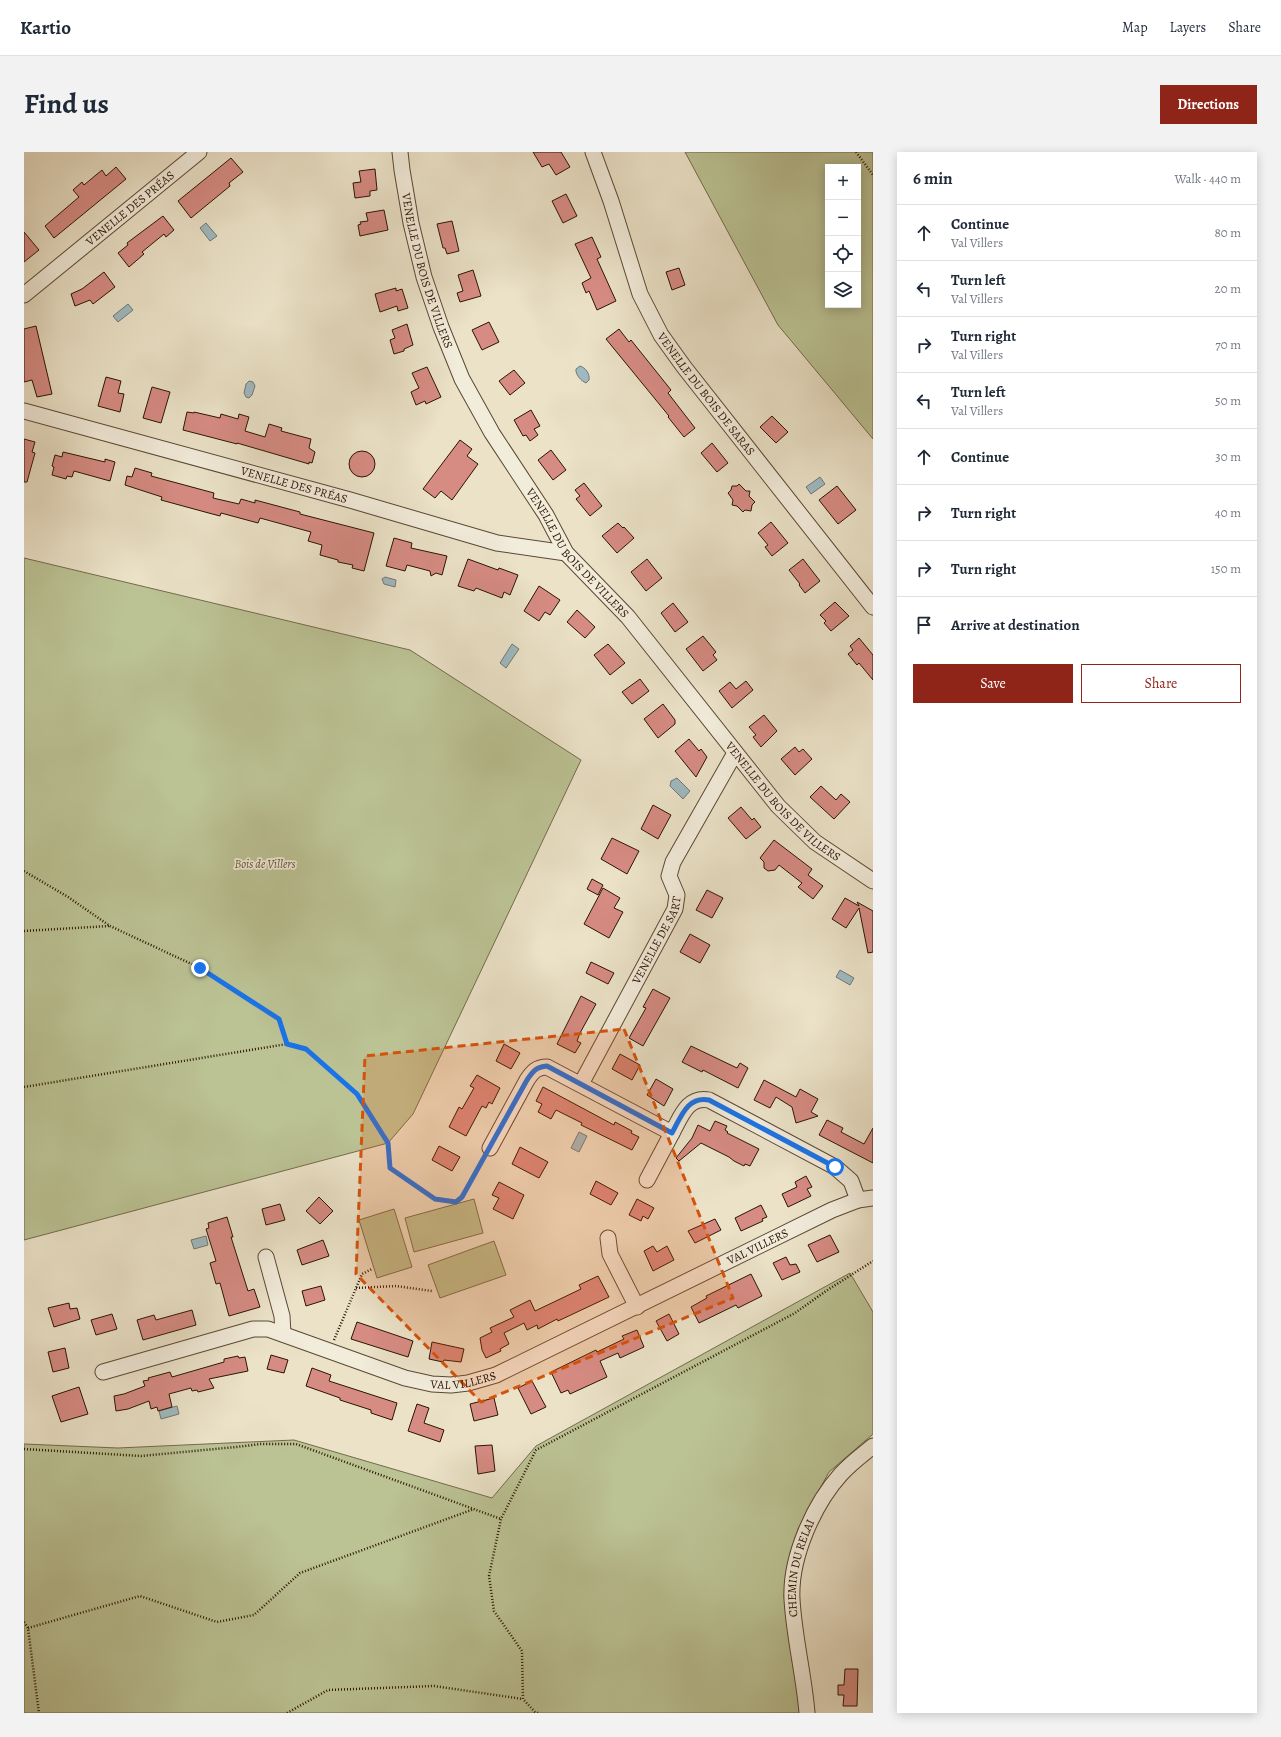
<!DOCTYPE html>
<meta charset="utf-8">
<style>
:root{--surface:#fff;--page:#f2f2f3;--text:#1f2937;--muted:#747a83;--line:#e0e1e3;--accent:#8f2418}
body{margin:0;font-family:Alegreya,serif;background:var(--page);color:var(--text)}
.controls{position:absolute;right:12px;top:12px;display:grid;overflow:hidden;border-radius:0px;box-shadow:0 2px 10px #0003}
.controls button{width:36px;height:36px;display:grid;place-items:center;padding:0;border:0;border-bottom:1px solid var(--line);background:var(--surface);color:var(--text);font:20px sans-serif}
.stop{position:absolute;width:12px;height:12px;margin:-9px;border:3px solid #1a73e8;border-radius:50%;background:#fff}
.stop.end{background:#1a73e8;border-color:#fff;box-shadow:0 1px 4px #0008}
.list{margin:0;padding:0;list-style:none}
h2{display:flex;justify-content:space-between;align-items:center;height:52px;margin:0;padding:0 16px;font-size:17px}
h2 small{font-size:13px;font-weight:400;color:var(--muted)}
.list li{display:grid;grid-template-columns:26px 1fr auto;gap:12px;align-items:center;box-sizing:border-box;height:56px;padding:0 16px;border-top:1px solid var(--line)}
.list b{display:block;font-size:15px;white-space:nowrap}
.list p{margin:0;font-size:13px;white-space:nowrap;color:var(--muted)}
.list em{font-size:13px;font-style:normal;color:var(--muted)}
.actions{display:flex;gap:8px;padding:12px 16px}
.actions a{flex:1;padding:9px 0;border:1px solid var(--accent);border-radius:0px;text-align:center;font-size:14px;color:var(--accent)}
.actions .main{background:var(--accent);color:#fff}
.icon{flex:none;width:22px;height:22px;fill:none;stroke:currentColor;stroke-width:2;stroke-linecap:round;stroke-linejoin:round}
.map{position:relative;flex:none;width:849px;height:1561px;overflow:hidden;border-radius:0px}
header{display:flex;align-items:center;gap:24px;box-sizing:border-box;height:56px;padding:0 20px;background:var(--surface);border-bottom:1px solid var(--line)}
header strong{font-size:19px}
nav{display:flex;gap:22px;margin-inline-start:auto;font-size:14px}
.intro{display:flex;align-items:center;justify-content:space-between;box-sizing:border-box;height:96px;padding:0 24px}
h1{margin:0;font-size:28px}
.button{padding:10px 18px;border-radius:0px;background:var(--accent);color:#fff;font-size:14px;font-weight:700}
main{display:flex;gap:24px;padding:0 24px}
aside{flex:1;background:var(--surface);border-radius:0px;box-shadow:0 2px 10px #0003}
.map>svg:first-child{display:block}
</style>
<header>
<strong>Kartio</strong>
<nav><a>Map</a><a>Layers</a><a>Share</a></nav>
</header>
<div class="intro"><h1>Find us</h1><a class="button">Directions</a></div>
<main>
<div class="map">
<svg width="849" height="1561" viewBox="0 0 849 1561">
<rect width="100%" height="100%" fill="#ebe2c8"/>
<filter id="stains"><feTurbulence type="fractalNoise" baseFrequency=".005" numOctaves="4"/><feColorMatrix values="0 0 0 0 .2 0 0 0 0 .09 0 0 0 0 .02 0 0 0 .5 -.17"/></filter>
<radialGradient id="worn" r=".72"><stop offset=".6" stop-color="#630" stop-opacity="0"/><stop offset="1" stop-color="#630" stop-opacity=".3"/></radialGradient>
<g fill="#bbc294" stroke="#736b4b" fill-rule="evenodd">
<path d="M661,0H849V287L754,173ZM804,15H834V153H804Z"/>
<path d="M0,406L386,498L557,608L389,962L364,991L0,1088Z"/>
<path d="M450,1047L459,1081L390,1100L381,1066Z"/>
<path d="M370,1057L388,1115L353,1126L335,1068Z"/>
<path d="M470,1089L482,1123L416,1146L404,1113Z"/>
<path d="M826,1121L849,1160V1282L805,1320L774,1377L760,1444L777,1561H0V1292L94,1296L270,1288L468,1346L512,1294Z"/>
</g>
<g fill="#9fbac1" stroke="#717875">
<path d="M182,71L193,84L186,89L176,76Z"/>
<path d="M104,152L109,158L94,170L89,164Z"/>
<path d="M556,214C562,216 566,222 565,228L562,231C557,229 551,222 552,217Z"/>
<path d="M225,229L229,230L231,234L228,243L225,246L222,245L220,241L222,232Z"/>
<path d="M796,325L801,332L787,342L782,335Z"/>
<path d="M361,425L372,428L371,435L360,432L358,427Z"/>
<path d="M488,492L495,497L482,516L476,511Z"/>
<path d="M653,626L666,639L659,647L646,634L647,629Z"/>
<path d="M816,818L830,826L826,833L812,825Z"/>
<path d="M555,980L563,984L555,1000L547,996Z"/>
<path d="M182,1084L184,1093L170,1097L167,1088Z"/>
<path d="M153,1254L155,1262L137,1267L135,1259Z"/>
</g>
<g fill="#d68b83" stroke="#2b1402">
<path d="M509,0H537L546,15L532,23L525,12L518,15Z"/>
<path d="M207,6L219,20L205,31L206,34L167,66L154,49Z"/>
<path d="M92,15L102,27L30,86L21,74L55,45L49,38L58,30L60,33L78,18L82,24Z"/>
<path d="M351,17L353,38L346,39V44L331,46L329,31L337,30L335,19Z"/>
<path d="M542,42L553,64L539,71L528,49Z"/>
<path d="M360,58L364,78L336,84L334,73L337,72L336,70L344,69L342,61Z"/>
<path d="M139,64L150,78L142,85L140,82L118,100L120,102L105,115L94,101L104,93L103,91Z"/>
<path d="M428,69L435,99L423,102L421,96H419L413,72Z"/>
<path d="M0,80L15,98L0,110Z"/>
<path d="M568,85L577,105L573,107L592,149L573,158L565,139L562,141L558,131L567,126L551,92Z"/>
<path d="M655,116L661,133L648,138L642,120Z"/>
<path d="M449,118L457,144L436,150L433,141L439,139L434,123Z"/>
<path d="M80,120L91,135L69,152L66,148L51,154L47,142L58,137Z"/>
<path d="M372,136V139L378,137L384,156L374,159L373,154L356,160L351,142Z"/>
<path d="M465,170L475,190L458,198L448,178Z"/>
<path d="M383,172L389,193L380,197V199L370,202L366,188L371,186L368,178Z"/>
<path d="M12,174L28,242L13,245L8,228L0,230V177Z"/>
<path d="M595,177L605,190L607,188L647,238L644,241L671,276L660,285L644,265L645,264L582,187Z"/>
<path d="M403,215L417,245L402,252L401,249L392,253L387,240L395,236L388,221Z"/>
<path d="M490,218L501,231L486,243L475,229Z"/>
<path d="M82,225L97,229L94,241L100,242L96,260L74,254Z"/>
<path d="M128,235L146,240L137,271L119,266Z"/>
<path d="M507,258L516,274L510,277L514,283L506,289L502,283L499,284L490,268Z"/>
<path d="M163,260L170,261V260L196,266L197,262L214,267L215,262L225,265L221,279L241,285L245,272L258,276L257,279L287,287L285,296L291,300L288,311L285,310V312L213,291V292L159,278Z"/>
<path d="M748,264L764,280L752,291L736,275Z"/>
<path d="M0,287L11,290L8,300L11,301L3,330H0Z"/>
<path d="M436,288L448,297L443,304L454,312L428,348L417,339L411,346L399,337Z"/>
<path d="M688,291L704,311L693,320L677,301Z"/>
<path d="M527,298L542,318L529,328L514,308Z"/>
<circle cx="338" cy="312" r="13"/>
<path d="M39,300L81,310V307L91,310L86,329L50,319L48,325L43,324L42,327L28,323L30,315L28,314L31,303L38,305Z"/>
<path d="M111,316L128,321L127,324L190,341L189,346L215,352L217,347L231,351V348L276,360V362L350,381L340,419L328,416L329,413L314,410V408L296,403L298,393L284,389L287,380L236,366L234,371L197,361L196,364L181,360L137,348L138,345L101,333L103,324L108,325Z"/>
<path d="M560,331L578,354L566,364L552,347L556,344L551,338Z"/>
<path d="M715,332L722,339H726L725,344L731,350L728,353L727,359L721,358L719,360L713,354L708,353L709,348L704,341L707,338L708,334H713Z"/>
<path d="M813,334L832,358L814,372L795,348Z"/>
<path d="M747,370L764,391L748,404L741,395L744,393L734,381Z"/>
<path d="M594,371L599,376L600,375L610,386L593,401L578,384Z"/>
<path d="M370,386L388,391L387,396L423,404L418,423L412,421L407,424L406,419L383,413L381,419L362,414Z"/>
<path d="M444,407L474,418L475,416L494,423L486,443L480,440L478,446L452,436L450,439L434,434Z"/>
<path d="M623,407L638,426L622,439L607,420Z"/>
<path d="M779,407L796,429L781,441L775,433L776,432L765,418Z"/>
<path d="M515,434L536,448L526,463L521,460L515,469L500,459Z"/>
<path d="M811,450L825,464L807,479L800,471L802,469L796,463Z"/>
<path d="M649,451L664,470L651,480L637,461Z"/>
<path d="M553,458L571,475L561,486L543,470Z"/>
<path d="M679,484L692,500L689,503L693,508L679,519L662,497Z"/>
<path d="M835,486L849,503V528L835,511L833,513L824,502L829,498L826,494Z"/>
<path d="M584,492L601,511L586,523L570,503Z"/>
<path d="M616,527L625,539L608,552L598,540Z"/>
<path d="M722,529L729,538L708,556L695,539L706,530L712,537Z"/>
<path d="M639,552L651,568V572L634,586L620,567Z"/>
<path d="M740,563L753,579L737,595L729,585L732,583L725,575Z"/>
<path d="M665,587L675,599L677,597L683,605L672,625L651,599Z"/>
<path d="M771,595L775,600L779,597L788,607L771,623L757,607Z"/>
<path d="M797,634L812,648L817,642L826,650L810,667L786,645Z"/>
<path d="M629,653L647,663L634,687L617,677Z"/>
<path d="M717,655L728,668L730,666L737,675L722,687L704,666Z"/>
<path d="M588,686L615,699L603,722L577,707Z"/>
<path d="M750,688L788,717L784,723L799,734L789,747L774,735L778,731L755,713L751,718L744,719L740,716V710L736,706Z"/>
<path d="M568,727L579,733L574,743L563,737Z"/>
<path d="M579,736L596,746L590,756L599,760L585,786L560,772Z"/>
<path d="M683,738L699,746L688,766L672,758Z"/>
<path d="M821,746L835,754L833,750L849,759V800L844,801L835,756L822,776L808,767Z"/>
<path d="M666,782L686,793L676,811L656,800Z"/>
<path d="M567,810L590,821L584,832L562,821Z"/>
<path d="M629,837L646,846L619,894L605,886L622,856L619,855Z"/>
<path d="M557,844L572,852L556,881L553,889L557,891L551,901L533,892Z"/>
<path d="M480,892L496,901L487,917L472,909Z"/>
<path d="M667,894L713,916L716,911L724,916L714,936L679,918L678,920L658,910Z"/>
<path d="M596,902L616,913L608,928L588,917Z"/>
<path d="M453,923L476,936L468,952L465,950L462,956L458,954L442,984L425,975L435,955L438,957L450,936L446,934Z"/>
<path d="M632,927L649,937L640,954L623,943Z"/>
<path d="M740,928L772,945L776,937L794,947L787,960L794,964L772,971L768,955L752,945L746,956L730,948Z"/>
<path d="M519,935L590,973L591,970L608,979L607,981L615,985L608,998L557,973L558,971L532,958L527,967L514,960L518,952L512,949Z"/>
<path d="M803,968L819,976L817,980L840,992L849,976V1011L795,983Z"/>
<path d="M691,969L703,974L701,978L704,980L703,981L735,997L726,1014L721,1012L720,1014L710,1009L705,1005L677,991L655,1009L652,1006L668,986L674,973L686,979Z"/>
<path d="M415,994L436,1005L428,1019L408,1008Z"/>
<path d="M496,995L524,1010L515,1026L488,1012Z"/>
<path d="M782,1024L788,1035L783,1037L787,1044L764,1055L758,1042L773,1035L771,1030Z"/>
<path d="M572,1029L594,1041L587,1053L566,1042Z"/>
<path d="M475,1030L500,1043L489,1067L469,1057L475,1046L468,1043Z"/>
<path d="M295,1045L309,1059L296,1072L282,1059Z"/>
<path d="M613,1047L630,1056L624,1067L619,1064L617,1069L605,1063Z"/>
<path d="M256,1052L261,1068L242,1073L238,1057Z"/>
<path d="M737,1053L743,1065L738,1067L739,1069L717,1079L711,1066Z"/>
<path d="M203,1065L209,1085H207L224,1139L230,1137L236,1155L205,1164L196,1131L192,1132L186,1111L192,1109L182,1077L185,1076L184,1071Z"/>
<path d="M691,1067L697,1078L671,1091L664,1079Z"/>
<path d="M806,1083L815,1100L793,1110L784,1093Z"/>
<path d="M299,1088L305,1104L278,1113L273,1098Z"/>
<path d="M629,1094L633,1100L643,1094L650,1108L629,1119L620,1099Z"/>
<path d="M762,1105L766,1113L772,1112L776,1120L758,1128L749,1111Z"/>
<path d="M727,1122L738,1144L714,1156L712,1153L675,1171L667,1155L683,1146L682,1144Z"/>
<path d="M574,1124L585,1145L534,1169L533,1167L514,1177L513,1173L503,1178L500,1171L480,1181L485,1192L476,1197L477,1199L462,1206L458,1198L456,1186L468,1180L466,1176L490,1165L486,1158L506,1148L511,1159L557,1137L555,1133Z"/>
<path d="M297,1134L301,1148L282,1154L278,1139Z"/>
<path d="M45,1151L46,1157L53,1156L56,1167L30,1175L24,1156Z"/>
<path d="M168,1158L172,1173L119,1188L113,1168L130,1163L132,1168Z"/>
<path d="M88,1162L93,1177L72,1183L67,1168Z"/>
<path d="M645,1162L655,1182L643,1189L632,1169Z"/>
<path d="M333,1170L389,1189L384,1205L327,1187Z"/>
<path d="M613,1178L620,1195L596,1206L594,1201L576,1209L583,1225L546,1242L544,1238L537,1241L527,1220L572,1198L573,1200L600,1187L598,1184Z"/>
<path d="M408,1190L440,1197L437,1210L420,1208L419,1210L405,1207Z"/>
<path d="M41,1196L45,1216L29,1220L24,1200Z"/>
<path d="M247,1203L264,1208L260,1221L243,1217Z"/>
<path d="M214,1204L215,1206L221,1205L224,1219L185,1227L190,1236L174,1240L173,1238L168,1239L167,1236L145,1242L148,1255L134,1259L133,1255L127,1257L125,1249L104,1257L92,1259L90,1244L100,1242L121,1234L119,1229L125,1228L124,1226L146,1220L148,1225L200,1210V1207Z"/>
<path d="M288,1216L307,1223L305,1229L373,1251L368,1268L347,1261V1258L316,1248V1246L282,1234Z"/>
<path d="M508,1229L522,1255L507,1262L494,1236Z"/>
<path d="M55,1235L64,1262L37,1270L28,1244Z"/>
<path d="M470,1246L474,1263L450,1269L446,1252Z"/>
<path d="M393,1252L405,1256L400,1271L420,1278L416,1290L384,1279Z"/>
<path d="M468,1293L471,1319L454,1322L451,1294Z"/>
<path d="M821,1517H834L833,1554H819L820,1543H814V1533H820Z"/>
</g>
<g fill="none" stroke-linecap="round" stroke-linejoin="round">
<g stroke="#5b4834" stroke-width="17">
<g id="minor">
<path id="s1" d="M376,0L378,18L387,71L400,125L417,175L438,227L468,281L522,363L542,401L604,465L754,654L791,690L849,729"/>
<path id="s2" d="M569,0L587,49L616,142L637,183L660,215L849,455"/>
<path id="s3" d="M0,143L175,0"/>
<path id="s4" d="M0,259L326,348L473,391L542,401"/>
<path id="s5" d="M557,932L651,757L653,743L645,724L649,710L711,601"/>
<path d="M466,996L503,928C509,919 513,915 523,915L648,981C657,965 663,944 685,948L811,1015L827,1029L834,1048"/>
<path d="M623,1028L648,981"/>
<path d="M584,1086L586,1102L613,1155"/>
<path d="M242,1105L258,1164L259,1182"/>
<path id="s6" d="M79,1220L229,1177H244L381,1226L408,1232L427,1233L444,1231L472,1223L808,1058L834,1048L849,1046"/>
<path id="s7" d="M783,1561C780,1523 770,1485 768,1447C766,1405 790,1352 817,1322C827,1311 838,1303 849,1294"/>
</g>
</g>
<g stroke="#2b1402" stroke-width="2.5" stroke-dasharray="1 2" stroke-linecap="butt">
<path d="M832,0L849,23"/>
<path d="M0,719L44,745L86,774L176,816L255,867L263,892"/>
<path d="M0,779L85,774"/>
<path d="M0,935L263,892L282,897L333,942L364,991L366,1016L411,1047L432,1050L438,1045L460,1007"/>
<path d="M332,1136L372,1134L408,1139"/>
<path d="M310,1188L338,1122L348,1117"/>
<path d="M0,1297L117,1304L212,1295L237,1292H272L477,1367"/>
<path d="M0,1470L4,1476L15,1561"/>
<path d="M4,1476L116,1444L193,1470L230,1463L276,1421L450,1357"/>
<path d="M263,1561L304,1538L410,1534L499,1547"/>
<path d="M514,1561L511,1560L499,1547L498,1499L470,1459L465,1424L477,1367L512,1298L771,1161L802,1139L849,1109"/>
</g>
<use href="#minor" stroke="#f2ecdb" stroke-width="15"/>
</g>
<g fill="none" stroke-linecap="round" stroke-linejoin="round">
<path stroke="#1a73e8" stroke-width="5" d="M176,816L255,867L263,892L282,897L333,942L364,991L366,1016L411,1047L432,1050L438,1045L503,928C509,919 512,915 523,914L648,981C657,965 663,944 685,948L811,1015"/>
</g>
<path fill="#d5520b" fill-opacity="0.2" stroke="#d5520b" stroke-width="3" stroke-dasharray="8 5" stroke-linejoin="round" d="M600,877L709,1146L457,1250L332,1122L341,904Z"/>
<g text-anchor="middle" stroke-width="3.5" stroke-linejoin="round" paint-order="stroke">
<g font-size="12" fill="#2b1402" stroke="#f2ecdb">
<text dy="4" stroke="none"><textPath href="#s3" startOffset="137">VENELLE DES PRÉAS</textPath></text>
<text dy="4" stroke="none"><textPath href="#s1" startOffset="122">VENELLE DU BOIS DE VILLERS</textPath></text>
<text dy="4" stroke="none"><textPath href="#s2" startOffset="270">VENELLE DU BOIS DE SARAS</textPath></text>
<text dy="4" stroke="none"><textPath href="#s4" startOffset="280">VENELLE DES PRÉAS</textPath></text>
<text dy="4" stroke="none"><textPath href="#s1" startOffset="446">VENELLE DU BOIS DE VILLERS</textPath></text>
<text dy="4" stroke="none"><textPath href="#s1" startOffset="770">VENELLE DU BOIS DE VILLERS</textPath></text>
<text dy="4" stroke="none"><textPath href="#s5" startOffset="163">VENELLE DE SART</textPath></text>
<text dy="4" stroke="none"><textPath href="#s6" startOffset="701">VAL VILLERS</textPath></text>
<text dy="4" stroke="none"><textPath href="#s6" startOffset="376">VAL VILLERS</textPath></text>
<text dy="4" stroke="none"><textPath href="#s7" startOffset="147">CHEMIN DU RELAI</textPath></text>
</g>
<g font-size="12" font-style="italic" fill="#5d5135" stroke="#f2ecdb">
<text x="241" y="716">Bois de Villers</text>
</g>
</g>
<rect width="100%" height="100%" filter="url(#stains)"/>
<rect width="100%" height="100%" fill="url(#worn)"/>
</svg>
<div class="controls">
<button>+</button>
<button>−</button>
<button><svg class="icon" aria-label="locate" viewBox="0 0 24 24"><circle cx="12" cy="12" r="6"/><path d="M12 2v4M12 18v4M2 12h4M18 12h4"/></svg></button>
<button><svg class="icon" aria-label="layers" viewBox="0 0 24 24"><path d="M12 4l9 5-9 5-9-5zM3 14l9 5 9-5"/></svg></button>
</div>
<div class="stop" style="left:811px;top:1015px"></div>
<div class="stop end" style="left:176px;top:816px"></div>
</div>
<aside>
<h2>6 min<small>Walk · 440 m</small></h2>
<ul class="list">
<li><svg class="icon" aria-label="ahead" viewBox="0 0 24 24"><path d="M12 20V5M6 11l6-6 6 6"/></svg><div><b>Continue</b><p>Val Villers</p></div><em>80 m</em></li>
<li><svg class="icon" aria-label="left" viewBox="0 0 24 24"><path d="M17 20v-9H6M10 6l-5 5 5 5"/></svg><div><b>Turn left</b><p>Val Villers</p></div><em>20 m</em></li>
<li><svg class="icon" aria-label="right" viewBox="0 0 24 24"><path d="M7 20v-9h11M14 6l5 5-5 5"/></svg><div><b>Turn right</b><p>Val Villers</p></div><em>70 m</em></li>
<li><svg class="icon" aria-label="left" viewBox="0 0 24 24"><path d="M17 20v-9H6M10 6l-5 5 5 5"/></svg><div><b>Turn left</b><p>Val Villers</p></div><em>50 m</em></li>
<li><svg class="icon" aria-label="ahead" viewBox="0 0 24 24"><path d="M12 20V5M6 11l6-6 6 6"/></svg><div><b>Continue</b></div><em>30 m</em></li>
<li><svg class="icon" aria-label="right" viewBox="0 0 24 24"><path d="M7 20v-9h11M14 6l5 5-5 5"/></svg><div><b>Turn right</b></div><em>40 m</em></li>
<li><svg class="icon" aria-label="right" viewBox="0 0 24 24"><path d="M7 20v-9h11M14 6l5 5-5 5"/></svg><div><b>Turn right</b></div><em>150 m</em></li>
<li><svg class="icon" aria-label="arrive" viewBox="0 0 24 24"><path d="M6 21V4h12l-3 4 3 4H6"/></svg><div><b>Arrive at destination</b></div></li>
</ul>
<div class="actions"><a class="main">Save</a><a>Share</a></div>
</aside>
</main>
